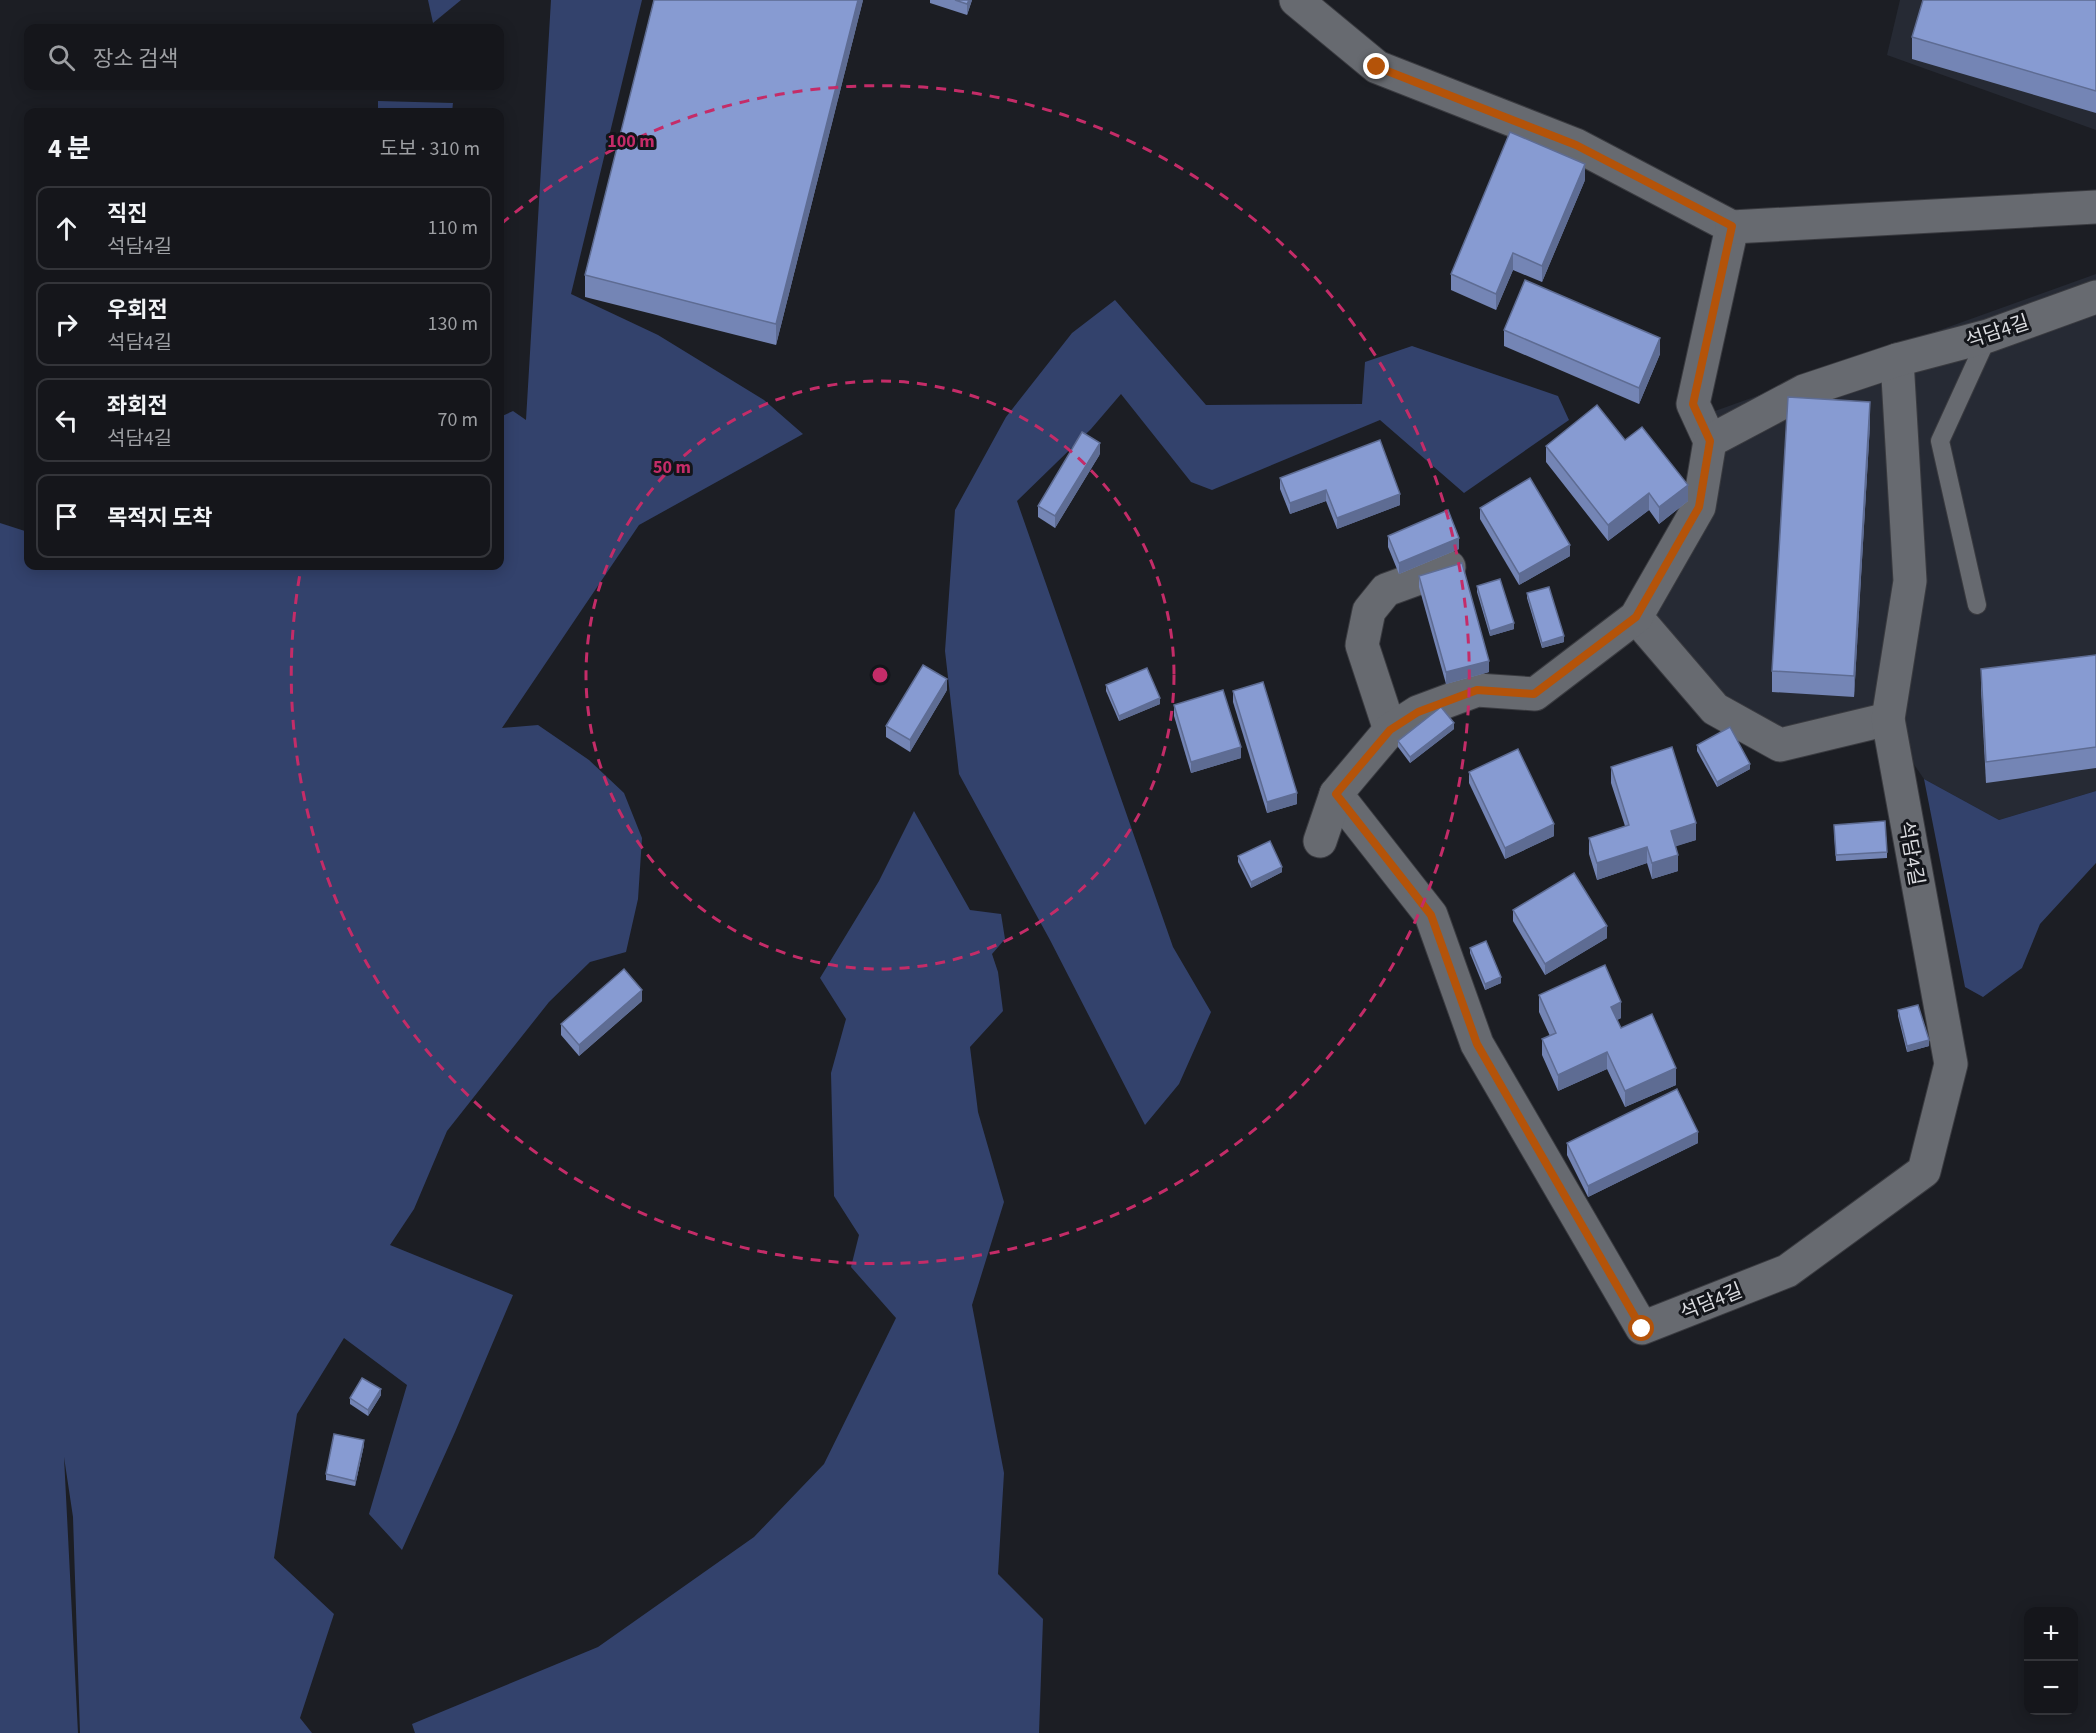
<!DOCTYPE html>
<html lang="ko">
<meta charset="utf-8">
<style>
:root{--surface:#15161b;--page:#1e1f24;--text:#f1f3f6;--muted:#9d9fa3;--line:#34353a}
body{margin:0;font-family:"Source Sans 3","Noto Sans KR",sans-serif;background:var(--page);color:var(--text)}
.controls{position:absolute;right:18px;bottom:18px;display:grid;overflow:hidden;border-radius:12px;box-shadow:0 3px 15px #0003}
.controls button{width:54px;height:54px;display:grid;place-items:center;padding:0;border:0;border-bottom:2px solid var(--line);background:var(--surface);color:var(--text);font:30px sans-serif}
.stop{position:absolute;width:18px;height:18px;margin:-14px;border:4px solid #b45309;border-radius:50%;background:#fff}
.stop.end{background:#b45309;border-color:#fff;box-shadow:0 2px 6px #0008}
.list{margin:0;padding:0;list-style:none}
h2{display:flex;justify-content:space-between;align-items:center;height:78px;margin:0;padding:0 24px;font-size:26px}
h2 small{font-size:20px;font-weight:400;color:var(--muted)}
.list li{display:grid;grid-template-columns:39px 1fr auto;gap:18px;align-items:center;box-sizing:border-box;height:84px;margin:0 12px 12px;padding:0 12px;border:2px solid var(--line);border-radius:12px}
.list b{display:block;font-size:22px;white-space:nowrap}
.list p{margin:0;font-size:20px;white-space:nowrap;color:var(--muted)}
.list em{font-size:20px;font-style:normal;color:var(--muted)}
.icon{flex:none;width:33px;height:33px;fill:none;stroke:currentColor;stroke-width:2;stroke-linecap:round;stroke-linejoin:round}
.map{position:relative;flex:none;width:2096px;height:1733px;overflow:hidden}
.search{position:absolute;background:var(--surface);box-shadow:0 3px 15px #0003;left:24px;top:24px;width:480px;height:66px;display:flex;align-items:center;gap:15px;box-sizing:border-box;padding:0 21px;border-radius:12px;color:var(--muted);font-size:22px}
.panel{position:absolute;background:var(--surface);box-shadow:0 3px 15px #0003;left:24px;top:108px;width:480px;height:462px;border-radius:12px}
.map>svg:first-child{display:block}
</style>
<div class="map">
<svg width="2096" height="1733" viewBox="0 0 2096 1733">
<rect width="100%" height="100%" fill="#1c1e24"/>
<g fill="#262a34">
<path d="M1900,0H2096V130L1887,55Z"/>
<path d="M2096,274V791L1999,820L1924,779L1875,708L1786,732L1710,720L1627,609L1693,487L1715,411Z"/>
</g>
<g fill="#33426c">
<path d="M428,0H461L433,23Z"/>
<path d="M551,0H642L571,294L658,335L764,400L803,434L639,525L502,728L538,725L589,760L624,793L642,838L638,899L626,952L590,962L549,1002L447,1131L414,1209L390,1245L513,1295L455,1432L402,1550L369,1514L407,1385L344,1338L297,1414L274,1558L334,1614L300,1718L312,1733H80L73,1517L64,1457L78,1733H0V523L28,532V566H500V417L513,411L526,420Z"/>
<path d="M378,101L453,103L452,112H378Z"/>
<path d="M1115,300L1206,405L1362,404L1365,362L1412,346L1558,396L1569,420L1464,493L1380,420L1212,490L1191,482L1121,394L1091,429L1017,501L1173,947L1211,1012L1179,1084L1145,1125L1050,940L959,774L945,651L955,510L1006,417L1072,333Z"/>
<path d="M1924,779L1999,820L2096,791V863L2040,924L2022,968L1983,997L1965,987Z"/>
<path d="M914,811L970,910L1001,914L1005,939L992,954L998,972L1003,1011L970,1047L978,1112L1004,1202L972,1305L1004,1473L998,1574L1043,1619L1039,1733H415L412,1724L598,1647L754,1537L824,1464L896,1318L851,1267L859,1235L834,1196L831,1073L846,1019L820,978L879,881Z"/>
</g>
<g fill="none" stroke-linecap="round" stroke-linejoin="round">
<g stroke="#3a3b40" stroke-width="20">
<path id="lane" d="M1977,605L1940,441L1988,336"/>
</g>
<g stroke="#3a3b40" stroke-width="35">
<g id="street">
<path d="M1296,0L1377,67L1576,145L1732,227L1693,404L1710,441"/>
<path d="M1732,227L2096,207"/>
<path d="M1636,617L1715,709L1780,745L1888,719"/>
<path d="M1390,730L1362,645L1369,611L1386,590L1449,567"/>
<path d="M1336,794L1431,915L1477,1044L1642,1328L1787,1271L1924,1171L1951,1064L1888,719L1910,581L1897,360"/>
<path d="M1320,841L1336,794L1390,730L1418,712L1477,690L1535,694L1636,617L1699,507L1710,441L1804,391L1897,360L1988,336L2096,297"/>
</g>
</g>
<use href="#lane" stroke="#676a70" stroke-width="18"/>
<use href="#street" stroke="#676a70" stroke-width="33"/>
</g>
<g fill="#7485b5">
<path d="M863,0L776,345L585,297V275Z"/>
<path d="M930,0H972L967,15L930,3Z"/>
<path d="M2096,0V113L1912,59V37Z"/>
<path d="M1585,180L1542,282L1513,270L1496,310L1451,290V274Z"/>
<path d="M1504,330L1660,354L1639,404L1504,346Z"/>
<path d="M1870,424L1854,697L1772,692V671Z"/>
<path d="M1625,440L1688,501L1659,524L1649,510L1608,541L1546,462V446Z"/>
<path d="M1100,454L1055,528L1038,517V506Z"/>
<path d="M1280,478L1400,505L1337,529L1326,501L1290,514L1280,489Z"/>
<path d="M1480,508L1570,556L1519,585L1480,519Z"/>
<path d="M1388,536L1459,549L1399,574L1388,547Z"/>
<path d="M1419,576L1489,672L1446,684L1419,587Z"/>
<path d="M1477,586L1514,629L1490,636L1477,592Z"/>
<path d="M1527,593L1564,642L1542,648L1527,598Z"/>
<path d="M2096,655V768L1986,783L1981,690V669Z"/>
<path d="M1106,685L1160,704L1119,721L1106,691Z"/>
<path d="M947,690L910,752L886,737V726Z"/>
<path d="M1233,691L1297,804L1267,813L1233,702Z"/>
<path d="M1174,705L1241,758L1191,773L1174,716Z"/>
<path d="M1454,729L1410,763L1398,747V741Z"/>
<path d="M1697,745L1750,769L1717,787L1697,751Z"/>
<path d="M1611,767L1696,840L1675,846L1678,871L1652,879L1647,863L1597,880L1589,854V838L1625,826L1611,783Z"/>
<path d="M1469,772L1554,836L1505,859L1469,783Z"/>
<path d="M1834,830L1887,852V858L1836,861Z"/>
<path d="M1238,856L1282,872L1251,888L1238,862Z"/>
<path d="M1513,910L1607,938L1545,975L1513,921Z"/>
<path d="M1470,948L1501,983L1485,990L1470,953Z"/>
<path d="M1539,995L1621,1018L1617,1020L1621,1028L1676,1085L1625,1107L1607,1069L1558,1091L1542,1055V1039L1550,1036L1539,1012Z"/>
<path d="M642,1001L579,1056L561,1035V1024Z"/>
<path d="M1898,1010L1929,1046L1907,1052L1898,1016Z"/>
<path d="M1567,1143H1698L1588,1197L1567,1155Z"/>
<path d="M381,1395L368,1416L350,1404V1398Z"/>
<path d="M364,1445L355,1486L326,1480V1474Z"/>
</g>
<g fill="#5e6c93">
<path d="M858,0H863L776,345V324Z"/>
<path d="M969,0H972L967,15V4Z"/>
<path d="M1585,164V180L1542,282V266Z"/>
<path d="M1513,253V270L1496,310V294Z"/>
<path d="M1660,338V354L1639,404V388Z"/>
<path d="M1870,402V424L1854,697V676Z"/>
<path d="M1100,443V454L1055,528V516Z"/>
<path d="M1688,485V501L1659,524V507Z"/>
<path d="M1326,490V501L1290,514V503Z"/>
<path d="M1649,493V510L1608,541V525Z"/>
<path d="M1400,494V505L1337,529V518Z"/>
<path d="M1459,538V549L1399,574V563Z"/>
<path d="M1570,545V556L1519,585V574Z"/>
<path d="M1514,623V629L1490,636V631Z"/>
<path d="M1564,636V642L1542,648V643Z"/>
<path d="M1489,661V672L1446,684V672Z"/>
<path d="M947,679V690L910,752V740Z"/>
<path d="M1160,698V704L1119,721V716Z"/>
<path d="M1454,723V729L1410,763V757Z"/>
<path d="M1241,747V758L1191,773V762Z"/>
<path d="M1750,764V769L1717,787V782Z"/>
<path d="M1297,793V804L1267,813V802Z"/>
<path d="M1696,823V840L1671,848V831Z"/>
<path d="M1554,824V836L1505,859V848Z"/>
<path d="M1647,847V863L1597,880V863Z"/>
<path d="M1678,855V871L1652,879V863Z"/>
<path d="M1282,867V872L1251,888V882Z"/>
<path d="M1607,926V938L1545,975V964Z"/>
<path d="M1501,977V983L1485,990V984Z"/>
<path d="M642,990V1001L579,1056V1045Z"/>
<path d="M1621,1002V1018L1611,1023V1007Z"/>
<path d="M1929,1040V1046L1907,1052V1046Z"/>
<path d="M1607,1052V1069L1558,1091V1075Z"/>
<path d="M1676,1068V1085L1625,1107V1091Z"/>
<path d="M1698,1132V1143L1588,1197V1186Z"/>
<path d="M381,1389V1395L368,1416V1410Z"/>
<path d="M364,1440V1445L355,1486V1481Z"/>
</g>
<g fill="#879bd2" stroke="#5e6c93" stroke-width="1.5">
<path d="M654,0H858L776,324L585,275Z"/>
<path d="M955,0H969L967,4Z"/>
<path d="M1923,0H2096V91L1912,37Z"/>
<path d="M1510,132L1585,164L1542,266L1513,253L1496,294L1451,274Z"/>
<path d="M1525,280L1660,338L1639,388L1504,330Z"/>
<path d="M1788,397L1870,402L1854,676L1772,671Z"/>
<path d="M1597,405L1625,440L1642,427L1688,485L1659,507L1649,493L1608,525L1546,446Z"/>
<path d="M1082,432L1100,443L1055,516L1038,506Z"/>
<path d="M1380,440L1400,494L1337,518L1326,490L1290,503L1280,478Z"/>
<path d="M1530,478L1570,545L1519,574L1480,508Z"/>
<path d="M1448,510L1459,538L1399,563L1388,536Z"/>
<path d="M1462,563L1489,661L1446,672L1419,576Z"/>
<path d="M1500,579L1514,623L1490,631L1477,586Z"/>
<path d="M1549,587L1564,636L1542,643L1527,593Z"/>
<path d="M2096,655V747L1986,762L1981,669Z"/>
<path d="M923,665L947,679L910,740L886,726Z"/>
<path d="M1147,668L1160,698L1119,716L1106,685Z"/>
<path d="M1263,682L1297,793L1267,802L1233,691Z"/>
<path d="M1223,690L1241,747L1191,762L1174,705Z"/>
<path d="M1441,707L1454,723L1410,757L1398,741Z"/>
<path d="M1730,727L1750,764L1717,782L1697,745Z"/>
<path d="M1672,747L1696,823L1671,831L1678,855L1652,863L1647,847L1597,863L1589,838L1629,825L1611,767Z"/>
<path d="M1518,749L1554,824L1505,848L1469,772Z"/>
<path d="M1885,821L1887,852L1836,855L1834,825Z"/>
<path d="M1270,841L1282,867L1251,882L1238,856Z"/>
<path d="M1574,873L1607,926L1545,964L1513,910Z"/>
<path d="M1486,941L1501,977L1485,984L1470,948Z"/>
<path d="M1605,965L1621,1002L1611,1007L1621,1028L1652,1014L1676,1068L1625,1091L1607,1052L1558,1075L1542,1039L1556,1033L1539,995Z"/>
<path d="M624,969L642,990L579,1045L561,1024Z"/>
<path d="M1918,1005L1929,1040L1907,1046L1898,1010Z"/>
<path d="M1677,1089L1698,1132L1588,1186L1567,1143Z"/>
<path d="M362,1378L381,1389L368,1410L350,1398Z"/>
<path d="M334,1434L364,1440L355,1481L326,1474Z"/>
</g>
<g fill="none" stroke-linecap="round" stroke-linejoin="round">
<path stroke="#b45309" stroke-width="8" d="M1377,67L1576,145L1732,226L1693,404L1710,441L1699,507L1636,617L1534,694L1477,690L1418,712L1390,730L1336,794L1431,915L1477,1044L1642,1329"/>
</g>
<g fill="none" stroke="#c42c68" stroke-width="3" stroke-dasharray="10 8">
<circle cx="880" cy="675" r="294"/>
<path d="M501 224A589 589 0 1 1 301 568"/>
</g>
<g text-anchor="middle" stroke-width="6" stroke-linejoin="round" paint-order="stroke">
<g font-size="20" fill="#dbdce0" stroke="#13151a">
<text transform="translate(1997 331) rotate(-18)" y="7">석담4길</text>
<text transform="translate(1912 853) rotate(80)" y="7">석담4길</text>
<text transform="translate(1711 1301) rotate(-22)" y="7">석담4길</text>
</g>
</g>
<circle cx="880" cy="675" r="9" fill="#c42c68" stroke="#13151a" stroke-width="3"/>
<g font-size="18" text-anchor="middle" font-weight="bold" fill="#c42c68" stroke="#13151a" stroke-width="6" stroke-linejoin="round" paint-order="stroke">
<text x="631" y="147">100 m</text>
<text x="672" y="473">50 m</text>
</g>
</svg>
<div class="controls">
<button>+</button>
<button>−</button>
</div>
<div class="stop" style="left:1642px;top:1329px"></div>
<div class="stop end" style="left:1377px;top:67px"></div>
<div class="search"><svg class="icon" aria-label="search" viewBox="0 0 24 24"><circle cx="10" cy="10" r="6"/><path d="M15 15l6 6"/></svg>장소 검색</div>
<section class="panel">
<h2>4 분<small>도보 · 310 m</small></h2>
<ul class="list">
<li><svg class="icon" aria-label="ahead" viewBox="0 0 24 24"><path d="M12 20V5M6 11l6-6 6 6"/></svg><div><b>직진</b><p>석담4길</p></div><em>110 m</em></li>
<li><svg class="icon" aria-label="right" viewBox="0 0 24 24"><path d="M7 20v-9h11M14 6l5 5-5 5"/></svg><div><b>우회전</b><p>석담4길</p></div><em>130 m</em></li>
<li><svg class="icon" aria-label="left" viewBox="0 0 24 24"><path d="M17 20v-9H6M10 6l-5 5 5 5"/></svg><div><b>좌회전</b><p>석담4길</p></div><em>70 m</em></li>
<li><svg class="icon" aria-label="arrive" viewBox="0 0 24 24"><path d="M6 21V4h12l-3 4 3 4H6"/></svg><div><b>목적지 도착</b></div></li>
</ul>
</section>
</div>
